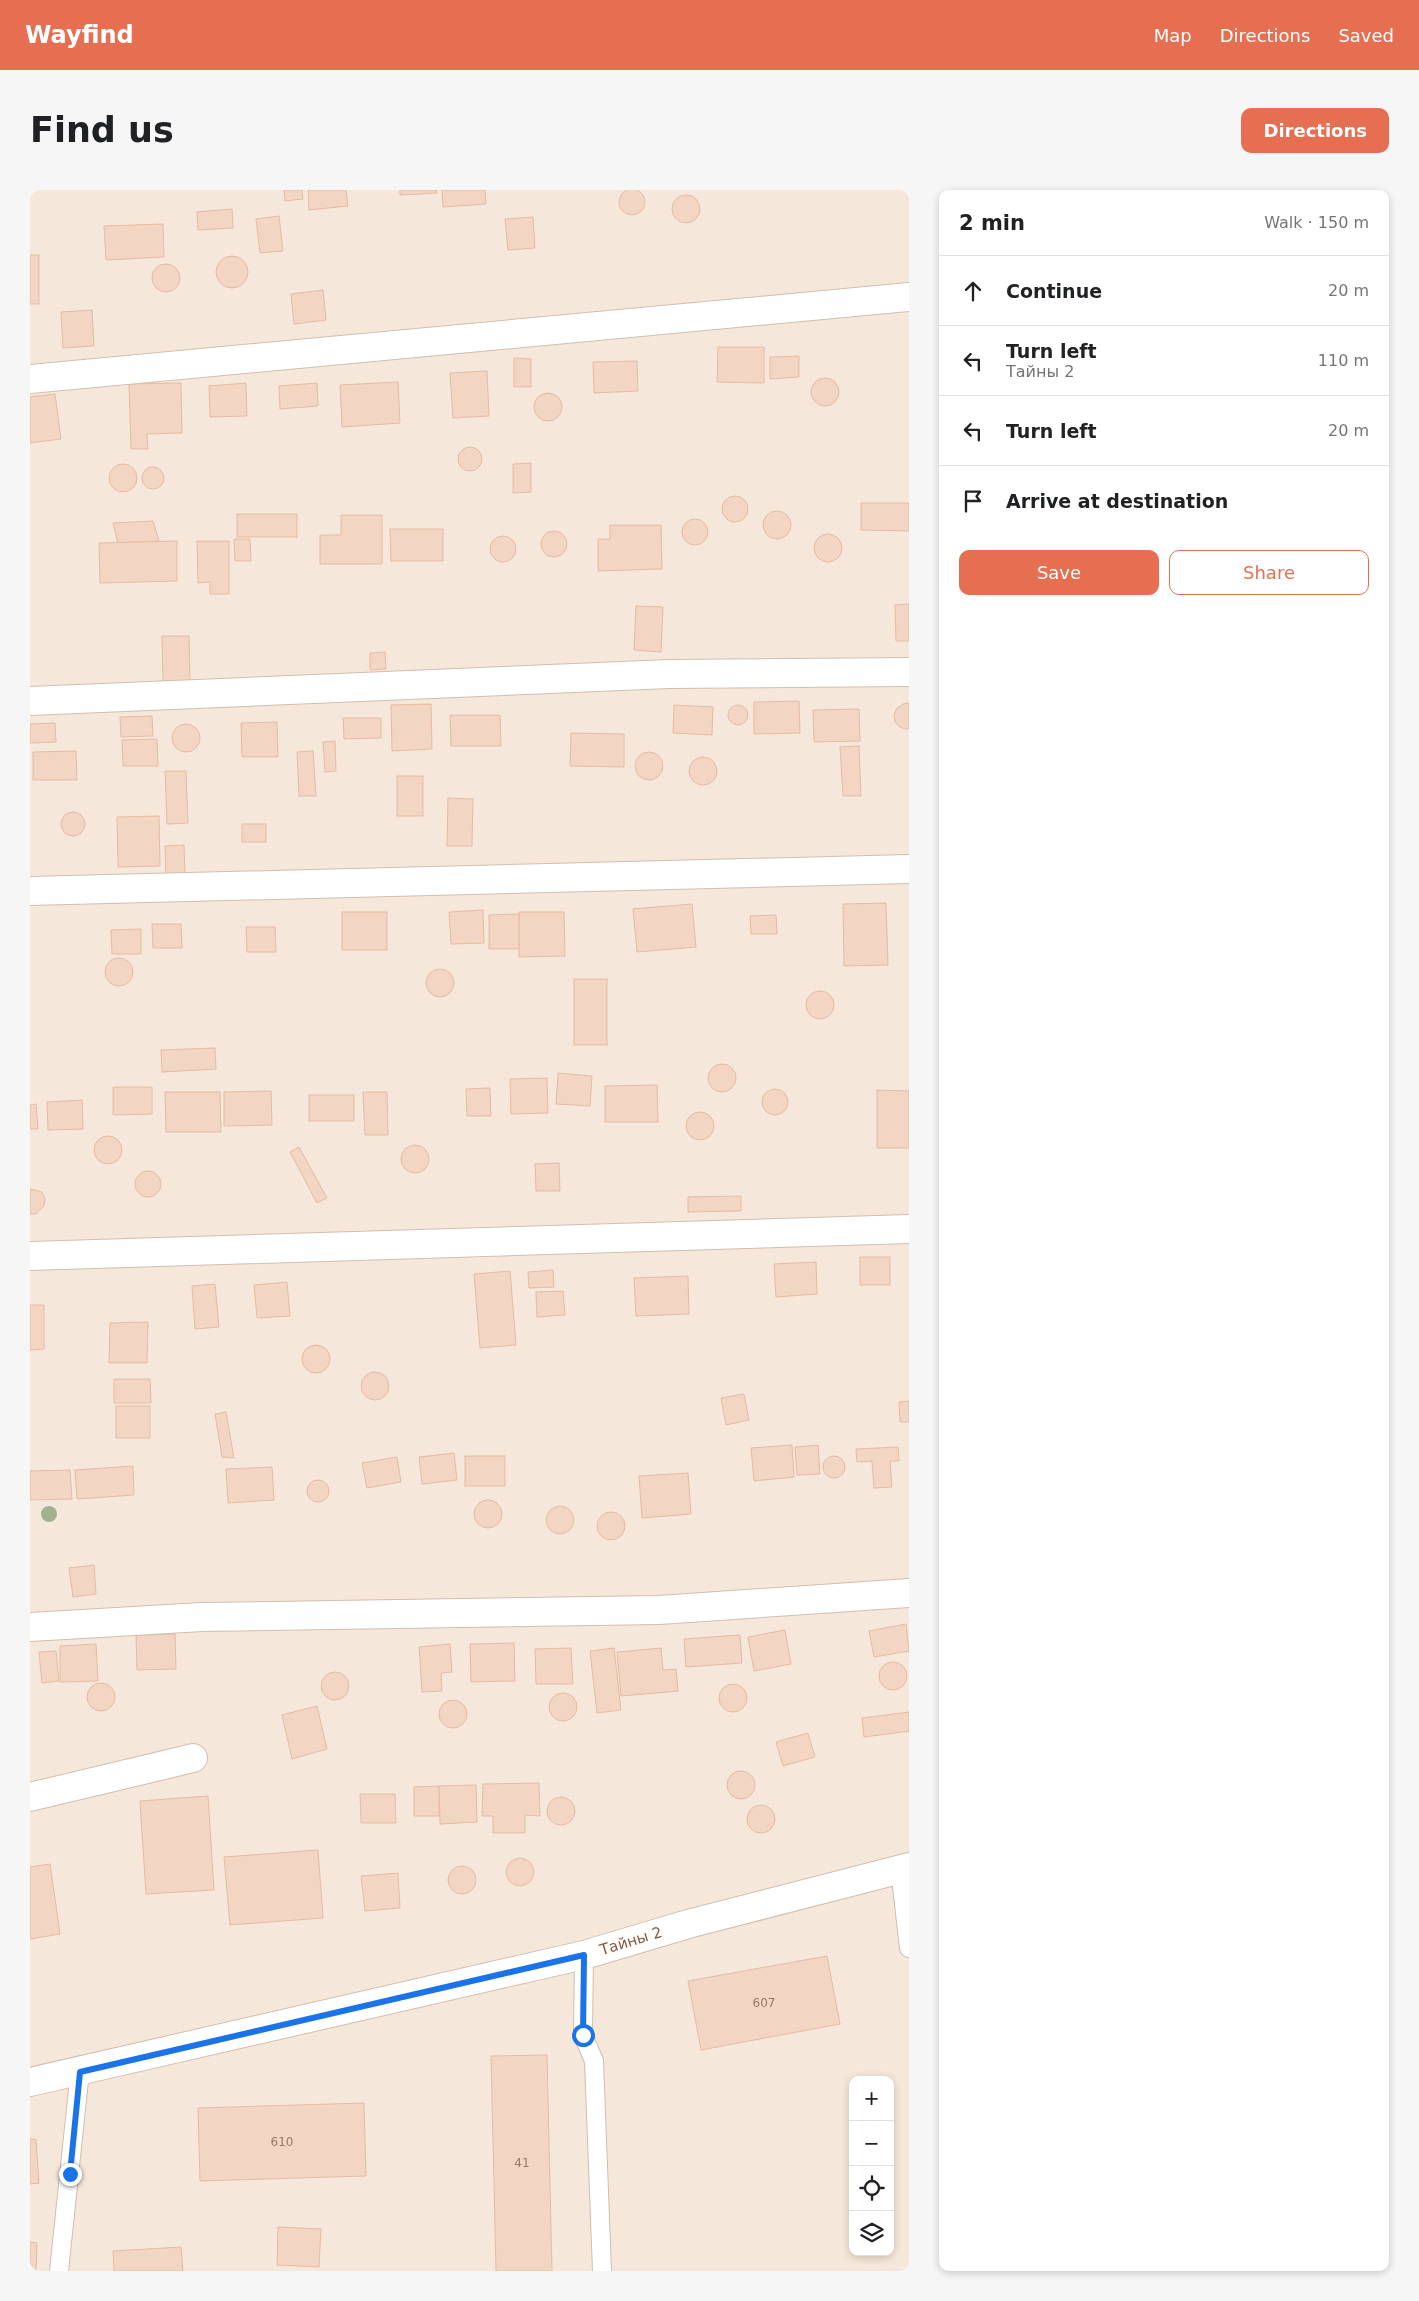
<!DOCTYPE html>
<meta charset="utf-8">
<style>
:root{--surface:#fff;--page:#f6f6f6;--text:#202124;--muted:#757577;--line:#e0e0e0;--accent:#e76f51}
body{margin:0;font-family:"DejaVu Sans",sans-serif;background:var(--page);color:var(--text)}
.controls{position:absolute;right:15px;bottom:15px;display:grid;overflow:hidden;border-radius:10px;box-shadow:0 2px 8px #0003}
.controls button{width:45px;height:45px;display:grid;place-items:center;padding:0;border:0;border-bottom:1px solid var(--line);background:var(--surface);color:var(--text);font:25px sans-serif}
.stop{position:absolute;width:15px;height:15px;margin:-11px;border:4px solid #1a73e8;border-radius:50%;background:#fff}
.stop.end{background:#1a73e8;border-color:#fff;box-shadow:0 1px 5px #0008}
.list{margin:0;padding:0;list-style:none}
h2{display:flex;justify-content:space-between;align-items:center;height:65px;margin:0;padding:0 20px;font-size:21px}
h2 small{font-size:16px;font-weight:400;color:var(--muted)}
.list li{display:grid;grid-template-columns:32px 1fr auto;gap:15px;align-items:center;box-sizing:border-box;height:70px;padding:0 20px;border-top:1px solid var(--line)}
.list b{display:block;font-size:19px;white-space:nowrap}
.list p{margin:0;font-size:16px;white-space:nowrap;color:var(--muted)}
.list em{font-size:16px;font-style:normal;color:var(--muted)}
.actions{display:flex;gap:10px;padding:15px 20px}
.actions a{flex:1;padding:11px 0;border:1px solid var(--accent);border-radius:10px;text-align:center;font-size:18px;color:var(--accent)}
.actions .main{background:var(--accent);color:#fff}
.icon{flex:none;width:28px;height:28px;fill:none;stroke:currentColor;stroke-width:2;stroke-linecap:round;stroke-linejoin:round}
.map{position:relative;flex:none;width:879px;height:2081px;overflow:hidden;border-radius:10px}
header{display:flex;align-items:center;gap:30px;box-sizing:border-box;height:70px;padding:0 25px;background:var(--accent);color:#fff}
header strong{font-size:24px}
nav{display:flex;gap:28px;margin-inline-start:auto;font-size:18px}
.intro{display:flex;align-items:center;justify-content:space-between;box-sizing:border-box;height:120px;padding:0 30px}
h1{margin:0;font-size:35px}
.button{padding:12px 22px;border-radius:10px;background:var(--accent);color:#fff;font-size:18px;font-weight:700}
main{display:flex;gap:30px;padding:0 30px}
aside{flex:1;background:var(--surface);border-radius:10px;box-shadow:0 2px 8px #0003}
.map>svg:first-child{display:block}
</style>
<header>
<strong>Wayfind</strong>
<nav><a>Map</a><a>Directions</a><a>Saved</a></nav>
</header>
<div class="intro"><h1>Find us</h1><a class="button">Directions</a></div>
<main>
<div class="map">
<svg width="879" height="2081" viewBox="0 0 879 2081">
<rect width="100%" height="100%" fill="#fdf6ec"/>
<path fill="#f5e8da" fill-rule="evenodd" d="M0,0H879V2081H0ZM823,1890H860V2062H823Z"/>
<g fill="#f3d5c3" stroke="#e6bba3">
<circle cx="602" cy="12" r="13"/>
<path d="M254,0H272L273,9L255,11Z"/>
<path d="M278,0H316L318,16L279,20Z"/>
<path d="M370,0H406L407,3L370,5Z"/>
<path d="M412,0H455L456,14L413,17Z"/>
<circle cx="656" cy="19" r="14"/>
<path d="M202,19L203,38L168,40L167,22Z"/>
<path d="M249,26L253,61L230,63L226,29Z"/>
<path d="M503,27L505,58L478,60L475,29Z"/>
<path d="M133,34L134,67L76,70L74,36Z"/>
<rect x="0" y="65" width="9" height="49"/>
<circle cx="202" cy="82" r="16"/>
<circle cx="136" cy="88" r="14"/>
<path d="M293,100L296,130L264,134L261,104Z"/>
<path d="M62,120L64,156L33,158L31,122Z"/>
<path d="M688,157H734V193L687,192Z"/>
<path d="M769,166V187L740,189V167Z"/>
<path d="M484,168L501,169V197H484Z"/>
<path d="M607,171L608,201L564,203L563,172Z"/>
<path d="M457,181L459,226L423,228L420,183Z"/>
<circle cx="795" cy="202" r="14"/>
<path d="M368,192L370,233L312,237L310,195Z"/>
<path d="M151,193L152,243L117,244L118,259H101L99,194Z"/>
<path d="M216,193L217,226L180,227L179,196Z"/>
<path d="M287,193L288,216L250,219L249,196Z"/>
<circle cx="518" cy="217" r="14"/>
<path d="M25,204L31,249L0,253V207Z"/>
<circle cx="440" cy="269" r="12"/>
<path d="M501,273V302L483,303V274Z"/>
<circle cx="93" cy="288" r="14"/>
<circle cx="123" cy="288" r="11"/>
<circle cx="705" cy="319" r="13"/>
<path d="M831,313H879V341L831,340Z"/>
<circle cx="747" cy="335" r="14"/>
<rect x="207" y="324" width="60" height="23"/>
<path d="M311,325H352V374H290V345H311Z"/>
<circle cx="665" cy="342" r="13"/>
<path d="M123,331L129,351L88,353L83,333Z"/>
<path d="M580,335H631L632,379L568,381V349H580Z"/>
<path d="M360,339H413V371H361Z"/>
<circle cx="524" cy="354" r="13"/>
<circle cx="798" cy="358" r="14"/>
<circle cx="473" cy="359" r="13"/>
<path d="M204,349H220L221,371H205Z"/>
<path d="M147,351V391L70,393L69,353Z"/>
<path d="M167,351H199V404H180V392L168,393Z"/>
<path d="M879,414V451H866L865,415Z"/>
<path d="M606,416L633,417L631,462L604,460Z"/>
<path d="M132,446H159L160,491L133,492Z"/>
<path d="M355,462L356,479L340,480V463Z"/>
<path d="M769,511L770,543L724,544V512Z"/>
<path d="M879,513V539H875L870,537L865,532L864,525L867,518L873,514Z"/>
<path d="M401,514L402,559L362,561L361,515Z"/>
<path d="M644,515L683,517L682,545L643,543Z"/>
<circle cx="708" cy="525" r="10"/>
<path d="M829,519L830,551L784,552L783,520Z"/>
<path d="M420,525H470L471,556H421Z"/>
<path d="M122,526L123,546L91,547L90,527Z"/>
<path d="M313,528H351V548L314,549Z"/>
<path d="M247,532L248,567H212L211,533Z"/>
<path d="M25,533L26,552L0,553V534Z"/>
<circle cx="156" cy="548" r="14"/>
<path d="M541,543L594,544V577L540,576Z"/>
<path d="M127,549L128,576H93L92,550Z"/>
<path d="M305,551L306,581L295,582L293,552Z"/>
<path d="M829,556L831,606H813L810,557Z"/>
<path d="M46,561L47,590H3V562Z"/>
<path d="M283,561L286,606H269L267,562Z"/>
<circle cx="619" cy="576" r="14"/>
<circle cx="673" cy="581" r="14"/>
<path d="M135,581H156L158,633L137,634Z"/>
<rect x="367" y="586" width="26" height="40"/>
<path d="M418,608L443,609L442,656H417Z"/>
<circle cx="43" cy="634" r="12"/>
<path d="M129,626L130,676L88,677L87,627Z"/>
<rect x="212" y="634" width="24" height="18"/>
<path d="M154,655L155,685L136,686L135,656Z"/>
<path d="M856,713L858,775L814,776L813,714Z"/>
<path d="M662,714L666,757L607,762L603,719Z"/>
<path d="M453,720L454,753L421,754L419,722Z"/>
<rect x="312" y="722" width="45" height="38"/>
<path d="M489,722H534L535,766L489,767Z"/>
<path d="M489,724V759H459V725Z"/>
<path d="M746,725L747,744H721L720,726Z"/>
<path d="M122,734H151L152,758H123Z"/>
<path d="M216,737H245L246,762H217Z"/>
<path d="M111,739V764H82L81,740Z"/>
<circle cx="89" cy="782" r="14"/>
<circle cx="410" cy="793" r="14"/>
<rect x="544" y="789" width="33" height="66"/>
<circle cx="790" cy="815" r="14"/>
<path d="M185,858L186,879L132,882L131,860Z"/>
<circle cx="692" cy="888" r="14"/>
<path d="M528,883L562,886L560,916L526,914Z"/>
<path d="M517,888L518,923L481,924L480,889Z"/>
<path d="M627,895L628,932H575V896Z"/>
<path d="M83,897H122V924L83,925Z"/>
<path d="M460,898L461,926H437L436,899Z"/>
<circle cx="745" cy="912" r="13"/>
<path d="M847,900L879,901V958H847Z"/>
<path d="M241,901L242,935L194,936V902Z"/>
<path d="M135,902H190L191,942H136Z"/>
<path d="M333,902H357L358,945H335Z"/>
<rect x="279" y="905" width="45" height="26"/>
<path d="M52,910L53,939L18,940L17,912Z"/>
<path d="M6,914L8,939H0V915Z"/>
<circle cx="670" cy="936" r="14"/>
<circle cx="78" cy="960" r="14"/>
<circle cx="385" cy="969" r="14"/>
<path d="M269,957L297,1008L287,1013L260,962Z"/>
<path d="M529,973L530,1001H506L505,974Z"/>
<circle cx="118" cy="994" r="13"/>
<path d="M0,999L12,1002L15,1009L14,1016L6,1024H0Z"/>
<path d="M711,1006V1021L658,1022V1007Z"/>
<rect x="830" y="1067" width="30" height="28"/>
<path d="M786,1072L787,1104L746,1107L744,1074Z"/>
<path d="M523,1080L524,1097L499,1098L498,1082Z"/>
<path d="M480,1081L486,1155L450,1158L444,1084Z"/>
<path d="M658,1086L659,1124L606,1126L604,1088Z"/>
<path d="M257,1092L260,1126L227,1128L224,1095Z"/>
<path d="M185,1094L189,1137L165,1139L162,1096Z"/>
<path d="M533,1101L535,1125L507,1127L506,1102Z"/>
<path d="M0,1115H14V1159L0,1160Z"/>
<path d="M118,1132L117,1173H79L80,1133Z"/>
<circle cx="286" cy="1169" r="14"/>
<circle cx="345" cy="1196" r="14"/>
<path d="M84,1189H120L121,1213H84Z"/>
<path d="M714,1204L719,1230L696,1235L691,1208Z"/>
<path d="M879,1211V1232H870L869,1212Z"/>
<rect x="86" y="1216" width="34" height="32"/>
<path d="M196,1222L204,1268L192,1267L185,1224Z"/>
<path d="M762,1255L764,1287L724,1291L721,1258Z"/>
<path d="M788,1255L790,1284L767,1285L765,1257Z"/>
<path d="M868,1257L869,1271H860L862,1297L844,1298L842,1271L827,1272L826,1259Z"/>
<path d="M424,1263L427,1290L392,1294L389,1267Z"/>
<circle cx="804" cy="1277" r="11"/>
<rect x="435" y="1266" width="40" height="30"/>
<path d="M367,1267L371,1292L337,1298L332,1273Z"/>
<path d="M103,1276L104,1305L47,1309L45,1280Z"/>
<path d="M242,1277L244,1310L198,1313L196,1279Z"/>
<path d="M40,1280L42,1309L0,1310V1281Z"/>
<path d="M658,1283L661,1324L612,1328L609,1286Z"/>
<circle cx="288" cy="1301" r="11"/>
<circle cx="458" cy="1324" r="14"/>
<circle cx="530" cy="1330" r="14"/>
<circle cx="581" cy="1336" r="14"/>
<path d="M64,1375L66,1404L43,1407L39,1378Z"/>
<path d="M876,1434L879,1461L844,1467L839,1441Z"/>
<path d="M755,1440L761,1474L724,1481L718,1447Z"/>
<path d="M145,1444L146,1479L107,1480L106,1445Z"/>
<path d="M710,1445L712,1473L656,1477L654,1449Z"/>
<path d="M484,1453L485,1491L441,1492L440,1454Z"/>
<path d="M66,1454L68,1491L30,1492V1456Z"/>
<path d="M420,1454L422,1482L411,1483L412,1501L392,1502L389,1457Z"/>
<path d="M541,1458L543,1494H506L505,1459Z"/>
<path d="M584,1458L591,1520L567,1523L560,1461Z"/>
<path d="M631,1458L633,1480L646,1479L648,1501L591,1506L587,1462Z"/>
<path d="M26,1461L29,1491L12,1493L9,1462Z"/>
<circle cx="863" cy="1486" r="14"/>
<circle cx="305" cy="1496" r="14"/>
<circle cx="71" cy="1507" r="14"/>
<circle cx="703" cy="1508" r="14"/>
<circle cx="533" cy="1517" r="14"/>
<circle cx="423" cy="1524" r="14"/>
<path d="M287,1516L297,1559L262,1569L252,1525Z"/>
<path d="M879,1522V1541L834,1547L832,1528Z"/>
<path d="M778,1543L785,1567L753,1576L746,1552Z"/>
<circle cx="711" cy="1595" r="14"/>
<path d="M509,1593L510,1626L495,1625V1643H463V1626H452L453,1594Z"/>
<path d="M446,1595L447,1632L410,1634L409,1596Z"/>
<path d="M409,1596V1626H384V1597Z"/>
<path d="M330,1604H365L366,1633H331Z"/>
<path d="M178,1606L184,1700L116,1704L110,1611Z"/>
<circle cx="531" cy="1621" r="14"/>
<circle cx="731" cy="1629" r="14"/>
<path d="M288,1660L293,1728L200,1735L194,1667Z"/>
<circle cx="490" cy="1682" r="14"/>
<path d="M20,1674L30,1744L0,1749V1677Z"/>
<circle cx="432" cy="1690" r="14"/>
<path d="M368,1683L370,1718L335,1721L331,1686Z"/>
<path d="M797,1766L810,1834L671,1860L658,1791Z"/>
<path d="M517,1865L522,2081H466L461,1866Z"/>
<path d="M334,1913L336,1986L170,1991L168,1918Z"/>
<path d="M0,1949H6L9,1993L0,1994Z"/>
<path d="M248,2037L291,2039L289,2077L247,2075Z"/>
<path d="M0,2052L7,2053L6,2081H0Z"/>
<path d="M151,2057L153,2081H84L83,2061Z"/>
</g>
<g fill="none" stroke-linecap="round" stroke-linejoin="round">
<g stroke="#d1beb0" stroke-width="20">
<g id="service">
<path d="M870,1679L879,1758"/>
<path d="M554,1765L553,1845L564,1871L572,2081"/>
<path d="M29,2081L50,1881"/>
</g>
</g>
<g stroke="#d1beb0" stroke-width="30">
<g id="minor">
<path d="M0,189L879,107"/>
<path d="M0,511L639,484L879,482"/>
<path d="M0,701L879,679"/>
<path d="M0,1066L879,1039"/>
<path d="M0,1437L172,1427L629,1420L879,1403"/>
<path d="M0,1607L163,1568"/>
<path d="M0,1892L554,1765L658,1734L879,1677"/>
</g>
</g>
<use href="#service" stroke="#fff" stroke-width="18"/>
<use href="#minor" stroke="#fff" stroke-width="28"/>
</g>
<circle fill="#a0b28e" cx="19" cy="1324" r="8"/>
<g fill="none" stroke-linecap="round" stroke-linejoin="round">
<path stroke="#1a73e8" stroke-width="6" d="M40,1984L50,1882L554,1765L553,1845"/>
</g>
<g text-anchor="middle" stroke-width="4" stroke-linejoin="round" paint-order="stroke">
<g font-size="12" fill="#987a6a">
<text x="734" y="1817">607</text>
<text x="252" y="1956">610</text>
<text x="492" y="1977">41</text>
</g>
<g font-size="15" fill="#7a5c4d" stroke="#fffaf3">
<text transform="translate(601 1751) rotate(-17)" y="5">Тайны 2</text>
</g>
</g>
</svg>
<div class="controls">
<button>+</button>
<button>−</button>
<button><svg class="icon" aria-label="locate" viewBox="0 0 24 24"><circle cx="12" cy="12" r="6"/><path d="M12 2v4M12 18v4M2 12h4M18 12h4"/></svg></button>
<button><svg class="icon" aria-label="layers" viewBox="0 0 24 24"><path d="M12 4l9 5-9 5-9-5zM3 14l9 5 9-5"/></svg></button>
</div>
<div class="stop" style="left:553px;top:1845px"></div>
<div class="stop end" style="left:40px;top:1984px"></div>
</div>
<aside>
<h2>2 min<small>Walk · 150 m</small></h2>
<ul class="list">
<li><svg class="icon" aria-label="ahead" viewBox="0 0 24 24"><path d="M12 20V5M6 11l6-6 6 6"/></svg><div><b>Continue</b></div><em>20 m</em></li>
<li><svg class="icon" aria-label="left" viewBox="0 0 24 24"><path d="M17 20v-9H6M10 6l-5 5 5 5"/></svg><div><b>Turn left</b><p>Тайны 2</p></div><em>110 m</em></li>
<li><svg class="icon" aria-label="left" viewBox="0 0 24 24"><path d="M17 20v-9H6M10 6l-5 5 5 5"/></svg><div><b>Turn left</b></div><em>20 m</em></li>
<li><svg class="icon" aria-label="arrive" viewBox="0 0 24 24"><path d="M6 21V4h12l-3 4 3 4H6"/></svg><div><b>Arrive at destination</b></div></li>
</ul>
<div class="actions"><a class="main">Save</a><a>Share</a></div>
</aside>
</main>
